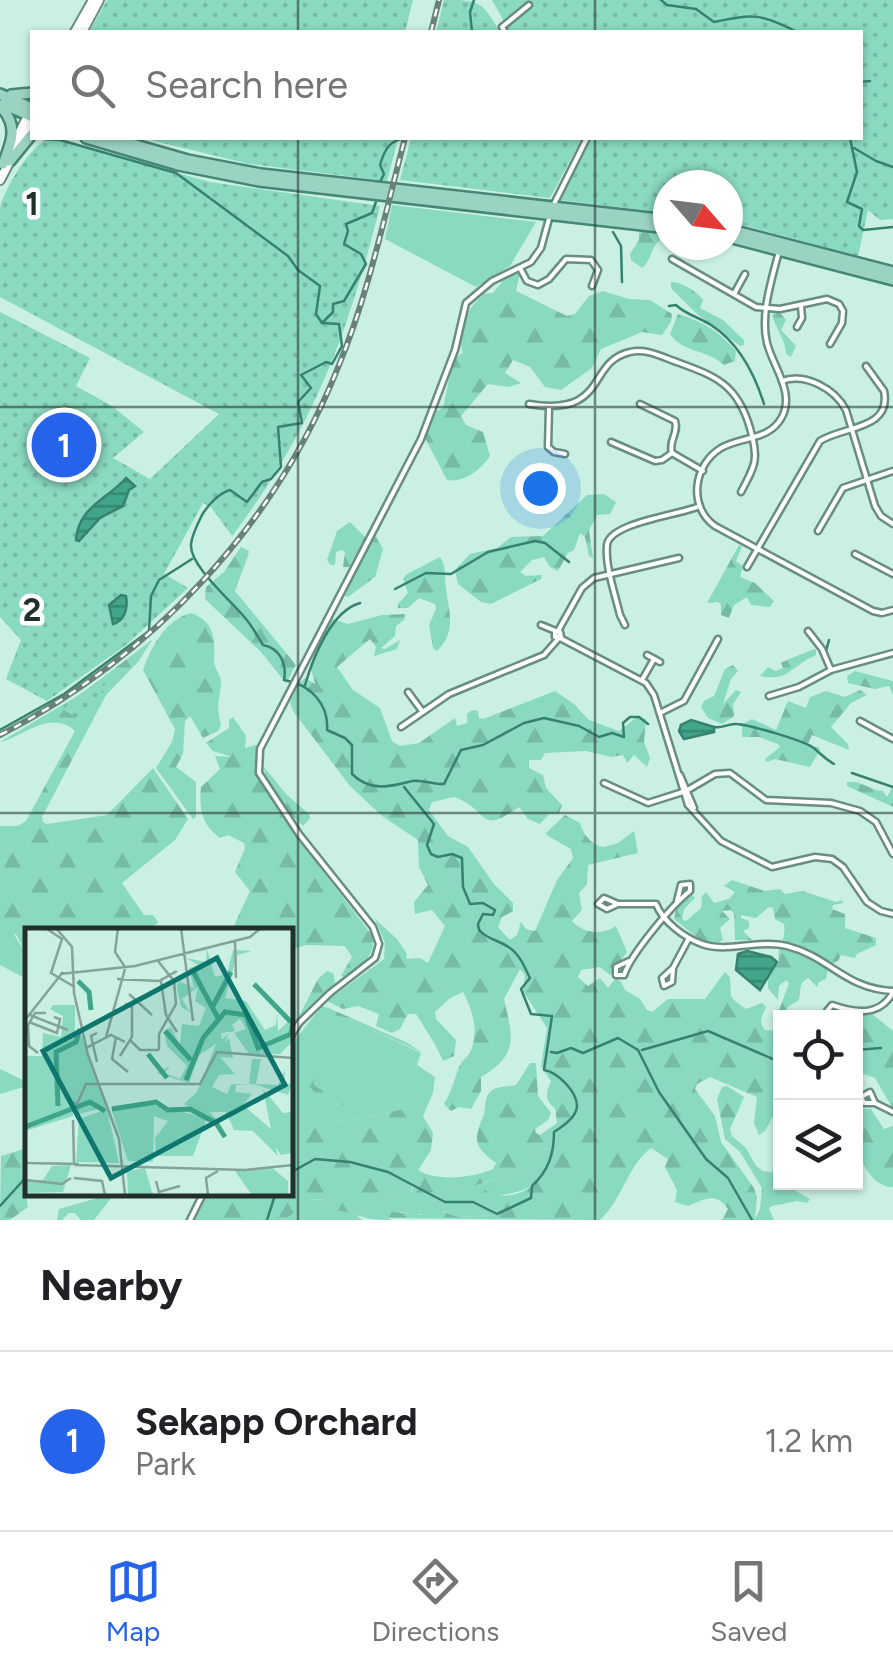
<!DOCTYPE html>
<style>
:root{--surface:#fff;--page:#f2f2f2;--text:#202124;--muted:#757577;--line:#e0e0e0;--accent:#2563eb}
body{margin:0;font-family:Figtree,sans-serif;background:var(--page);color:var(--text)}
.controls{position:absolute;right:30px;bottom:30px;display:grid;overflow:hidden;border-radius:0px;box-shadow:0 2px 8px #0004}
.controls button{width:90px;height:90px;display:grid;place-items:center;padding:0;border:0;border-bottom:2px solid var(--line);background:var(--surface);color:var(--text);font:50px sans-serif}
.compass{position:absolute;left:653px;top:170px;width:90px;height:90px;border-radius:50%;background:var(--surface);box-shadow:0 2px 8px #0004;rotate:118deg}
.you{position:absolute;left:540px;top:488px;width:35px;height:35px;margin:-25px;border:8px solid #fff;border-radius:50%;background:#1a73e8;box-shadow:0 0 0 15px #1a73e833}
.badge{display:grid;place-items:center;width:65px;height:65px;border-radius:50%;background:var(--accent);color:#fff;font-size:32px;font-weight:700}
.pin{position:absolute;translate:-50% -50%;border:5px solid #fff;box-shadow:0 2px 10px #0006}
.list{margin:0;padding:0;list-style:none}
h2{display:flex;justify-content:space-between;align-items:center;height:130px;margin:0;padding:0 40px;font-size:42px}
h2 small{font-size:32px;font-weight:400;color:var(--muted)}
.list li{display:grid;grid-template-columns:65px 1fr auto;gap:30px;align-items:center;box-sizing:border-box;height:180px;padding:0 40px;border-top:2px solid var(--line)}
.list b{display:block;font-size:38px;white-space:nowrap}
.list p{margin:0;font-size:32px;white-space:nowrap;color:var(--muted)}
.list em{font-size:32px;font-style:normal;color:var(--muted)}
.icon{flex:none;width:55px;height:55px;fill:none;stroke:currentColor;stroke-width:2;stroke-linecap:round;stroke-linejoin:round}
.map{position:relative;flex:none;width:893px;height:1220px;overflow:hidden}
.search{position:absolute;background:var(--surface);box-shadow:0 2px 8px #0004;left:30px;right:30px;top:30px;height:110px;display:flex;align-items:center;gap:25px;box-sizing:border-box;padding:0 35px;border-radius:0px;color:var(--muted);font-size:38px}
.sheet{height:310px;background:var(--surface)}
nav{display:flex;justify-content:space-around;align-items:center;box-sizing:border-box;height:140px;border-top:2px solid var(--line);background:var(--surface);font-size:28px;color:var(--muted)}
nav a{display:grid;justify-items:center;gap:5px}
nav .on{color:var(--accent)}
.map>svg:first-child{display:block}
</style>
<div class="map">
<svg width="893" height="1220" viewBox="0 0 893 1220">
<defs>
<pattern id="forest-firs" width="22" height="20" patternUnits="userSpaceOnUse" patternTransform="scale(2.5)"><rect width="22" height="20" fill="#8ad9c1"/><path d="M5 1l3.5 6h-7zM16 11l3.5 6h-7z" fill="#77bba6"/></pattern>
<pattern id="park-dots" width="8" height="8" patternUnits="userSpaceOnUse" patternTransform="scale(2.5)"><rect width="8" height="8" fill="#8ad9c1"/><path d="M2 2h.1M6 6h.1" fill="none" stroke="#77bba6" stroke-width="1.8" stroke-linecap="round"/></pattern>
<pattern id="water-rules" width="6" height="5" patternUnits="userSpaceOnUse" patternTransform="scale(2.5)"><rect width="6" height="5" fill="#40a58a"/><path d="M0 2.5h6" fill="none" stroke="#358771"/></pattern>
</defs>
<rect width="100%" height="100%" fill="#c9f0e3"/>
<g fill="#8ad9c1">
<path d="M392,205L536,222L510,266L476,287L385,239Z"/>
<path d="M13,933L27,955V979L0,965V938Z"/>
<path d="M322,1006L421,1053L417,1065L435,1077L433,1093L408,1108L357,1119L329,1122L290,1116V1046Z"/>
<path d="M548,1148L556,1151C548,1184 525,1193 493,1196L488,1191L477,1199L500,1215L458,1217L443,1211L416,1215L401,1212L387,1218L392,1220H382V1212L375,1202L394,1201L408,1179L413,1180L411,1191L421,1203L432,1192C461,1190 477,1187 504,1175C512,1172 519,1174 528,1170V1155Z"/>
<path d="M115,1193L94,1220H81L75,1213H69L62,1220H57L59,1209Z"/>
<path d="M308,1199L325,1200L333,1210L351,1211L362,1220H285Z"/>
</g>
<g fill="url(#forest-firs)">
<path d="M639,230L668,233V237C649,241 654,259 642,268L631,260L630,254L639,240Z"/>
<path d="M520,273L516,291L567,316L575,314L589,296L603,291L629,299L650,300L672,314L671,322L662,335L642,332L601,349L592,368L561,390L545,387L530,367L513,360L505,373L521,383L509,387L488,384L461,416L466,425L483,432L490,456C481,470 463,483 447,480L425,438L436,411L443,408L453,359L463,353C456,329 464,312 484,294L493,293L506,277Z"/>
<path d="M671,282C680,281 698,292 703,300L700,308L723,320L744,340V345L740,346L696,313L671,288Z"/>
<path d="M778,310L786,320L781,330L796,346L791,357L786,354C786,340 776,330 772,315Z"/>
<path d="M678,314C702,321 720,332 736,351L735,361L724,365C709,350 683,353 670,334Z"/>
<path d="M604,494L616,502L610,514L597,515L589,530L593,558L589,556L585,537L580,533L574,550L568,553L558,571L550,567L544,557L532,560L520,572L526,576L542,575L541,579L491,604L481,602L458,584L455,570L470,554L497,548L511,537L543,536L587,495Z"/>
<path d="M350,522L366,538L349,567H343L345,552L342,550L336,552L335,565H330L327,560L337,531Z"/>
<path d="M376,536L383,549L375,577L348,597L345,596L354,570Z"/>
<path d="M739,545L742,547L736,561L743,566L740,577L755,583L774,601L770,607L751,605L747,597L734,605L729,618L721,615V605L718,602L707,603Z"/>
<path d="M241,547L249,551L248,556L235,591L296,665L286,683L261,652L205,599L206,587L224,572Z"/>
<path d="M440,557C447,567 444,577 446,589C449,612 457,632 437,651L433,648L429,625L436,609L435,604L419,598L408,608H398V604L408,593L403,579L407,574Z"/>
<path d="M191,613C215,622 215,638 214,661C214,669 222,676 221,684C219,705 216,702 221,725L218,731L203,738L190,716L185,721L183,754L176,767L196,782V817L193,819L156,768L172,742L175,729L143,670C151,647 166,619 191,613Z"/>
<path d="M405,614L404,620L396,626L395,636L381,648L385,649L400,640L397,649L374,656L376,647L370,639L337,667L353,690L380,708L392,741L400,746L419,743L455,718L457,726L467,723V714L472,710L478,711L479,718L483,719L555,691L574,704L589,720L619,731L636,718L646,719L644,742L650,758L647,767L634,755L627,763L623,755L612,757L586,751L545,753L541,760H529V768L543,775L546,788L562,805L559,813L549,814L540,824L528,819L519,807C477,837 490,809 454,797L432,802L429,810L448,836L468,847L494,884L513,903V911L502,917L498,927L510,940L517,935L521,922L526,929L535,931L557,880L573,858L571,849L548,836L546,833L565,815L580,823C583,834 592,846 604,847L618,843L634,831L638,853L588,865L587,884L579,893L582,910L572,921C583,933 601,936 616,926L627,952L610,975L600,967L581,970L578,977L588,986L600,978L608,988L616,978L621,982L625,990L640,999L647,1010L652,1012L668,999H705L725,972L730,977C732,1000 726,994 746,1009L762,1003L766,1007C762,1016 758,1022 765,1030L780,1031V1108L778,1107L765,1131L759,1135L754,1123L757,1097L710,1077L697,1084L695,1089L715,1116L721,1142L754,1188L757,1197L755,1219L760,1209L762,1188L740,1152L725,1139L717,1099L722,1087L727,1086L744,1097L730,1129L732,1136L746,1148L756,1166L763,1171L775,1173L780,1163V1182L810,1199L807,1203L797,1201L772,1206L769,1208L774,1220H722L728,1209C715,1191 704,1200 688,1206L675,1202L677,1190L665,1167L668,1159L651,1148C627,1166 623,1199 600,1220L387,1218L391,1212L422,1215L431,1207L458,1217L499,1215L476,1199L485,1190C514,1208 549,1180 556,1151L548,1148L528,1155V1170C519,1174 512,1172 504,1175C476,1187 462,1190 432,1192L421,1203L411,1199L413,1181L408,1179L390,1207L376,1203L382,1211V1220C363,1220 352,1211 333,1210L325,1200L309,1199L285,1220H195L209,1193L290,1192V1116L329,1122L357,1119L408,1108L433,1093L423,1116L433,1133L431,1150L418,1170C437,1182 473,1178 493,1169L496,1163C472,1145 474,1139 484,1114C486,1106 484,1097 491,1091C497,1086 508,1087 516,1085L530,1063H536L538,1096L551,1113L548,1120L535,1129L536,1133L540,1135L557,1123L555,1108C544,1100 546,1093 551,1081L541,1066L547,1028L523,991L525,975L520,969L504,999C513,1038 519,1054 481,1077V1091L471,1109L459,1107L451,1111L444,1104C452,1091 454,1080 459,1067C461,1062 466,1058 469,1054C480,1035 473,1010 463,992L450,998L435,1012L436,1019L456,1040L454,1056L443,1061C436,1044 426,1030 416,1014H408L400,1029L392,1033L376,1026L379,1014L358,1006L343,1009L327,1001L384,959L385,943L375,919L397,939L407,954L406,959L420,958L428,963L445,926L432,910L415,914L414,902L428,885L419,867L418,840L382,816L350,786L293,711L290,702L298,684L305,678L315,684L310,665L330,618L348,624L382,615Z"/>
<path d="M152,640L138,662L106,695L42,817L43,822L47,824L107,815L153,768L188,819L175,840L122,883L144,915H153L158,922L150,930H114L108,927L103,930H28L27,955L16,934L0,938V826H18L26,821L75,731C50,708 20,739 0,742L81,694Z"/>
<path d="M816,649V655C789,667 789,682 760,676L768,667L776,671L783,668L781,663C784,661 813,649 816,649Z"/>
<path d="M733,665L738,671L731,679L723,704L736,690L741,692L733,704L734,716L722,724L708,718L701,707L704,701L714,696L725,669Z"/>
<path d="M855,671L893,681V695L889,686L875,689L848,683L847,676Z"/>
<path d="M860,690L867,695L851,703L831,727L848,744L849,750L812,735L807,746L819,747L820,750L810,767L775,759L767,762L765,759L780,747L778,744L759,737H742V724L752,719L776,730L788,701L806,708L810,697L826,691L845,697Z"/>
<path d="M233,717L246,736L245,748L259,744L255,768L263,786L302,844L371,934C379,955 360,965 345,977L341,976L352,957L345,946L306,945L290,950V930H232L250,891L235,872L245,848L244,843L228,835L220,838C201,824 199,809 201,787L220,769L215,756L232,757L213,751L206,743L229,728V720Z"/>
<path d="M264,767L286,794L309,814L310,818L303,826L290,814L265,774Z"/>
<path d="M847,782C861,780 869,790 883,791L887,797L893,785V807L847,786Z"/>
<path d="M732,880L765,891L780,889L785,894L802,891L836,902L842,900L843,903L833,905L832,909L845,914V928L876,938V945L857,954L855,958L841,955L838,961L829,964L826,979L819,982L817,987L809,978C796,983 803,992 798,1001L789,1006L779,1019L778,1013L789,983L786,980L779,986L778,1000L768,988V974L779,962C776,947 787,940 784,924L775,919L773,908L769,907L756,918L741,915V918L749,921V928L743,931L752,940H735L734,913L731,910L722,911L730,919L720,928L723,940L716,944L699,939L674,919L676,909L691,894L695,898L684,909L682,919L686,921L701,908L702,896L706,892L714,903L729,899L735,892L724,886Z"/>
<path d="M327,971L334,974L335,985L298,1018L318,979Z"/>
<path d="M324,1006L406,1042L423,1053L344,1017L334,1015Z"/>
<path d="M871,1013L893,1031V1109L875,1078L856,1071V1018L844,1017L845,1014Z"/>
<path d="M0,1069L27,1082V1086L0,1094Z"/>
<path d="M311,1077L315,1079L313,1084C343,1107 358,1100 391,1089L396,1091C374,1112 328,1111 309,1086Z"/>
<path d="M856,1109H871L884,1129L893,1126V1187C874,1188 863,1165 857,1150C852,1139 855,1121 856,1109Z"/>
<path d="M27,1148V1178L24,1184L28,1207L10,1220H0L1,1156Z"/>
</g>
<g fill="url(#park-dots)">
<path d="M107,0H413L405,32H89Z"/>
<path d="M444,0C481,0 481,1 500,32H436Z"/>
<path d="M492,0H893V219L880,220L868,210L858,256L728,221V185H668V213L560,200L592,138H860V32H510Z"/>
<path d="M51,138L210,182L380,206C348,334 313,429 232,536L211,507L203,503L164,574L188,588L126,645L47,701L6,679L21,640L0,617V312L90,358L76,386L112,406L144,432L113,458L150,479L219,414L0,297C0,270 0,232 0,208C4,189 32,142 51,138Z"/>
<path d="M142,138H398L387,181L249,164Z"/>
<path d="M411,138H582L550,198L400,180Z"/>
<path d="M111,673L85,722L60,708Z"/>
</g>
<g fill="url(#water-rules)" stroke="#37826e" stroke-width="2.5">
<path d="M126,478L135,486L129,490L123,506L100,518L79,541L76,540C78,507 108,499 126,478Z"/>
<path d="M121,595L126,596C128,608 125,621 113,624L109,605Z"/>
<path d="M691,720L714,727V732L684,739L679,731L681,725Z"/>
<path d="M747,951L771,957L777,962L760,990L736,970L738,954Z"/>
</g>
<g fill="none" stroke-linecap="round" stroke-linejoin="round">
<g stroke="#37826e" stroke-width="2.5">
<path d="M661,0L667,5L696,9L714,22C754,14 760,13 797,32"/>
<path d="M472,32L470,12L474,0"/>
<path d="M860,82L870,81"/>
<path d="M850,138L857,172L847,202L862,209L859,226L863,230L893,227"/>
<path d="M42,139L60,140L176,173L288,256L298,270L320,286L316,314L322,323"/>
<path d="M854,148L876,161L893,167"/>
<path d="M378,186L384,174L380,165C385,148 390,139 409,138"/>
<path d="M377,199L372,213L346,224L348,231L344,244L361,254L366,264L344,301L333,304V312L322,323L339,324L342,346L332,364L326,362L301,375L311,388L298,402L302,423L278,427L281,467L271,479L262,482L247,502L230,490C219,493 208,505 202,515C198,523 192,535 191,544C189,566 233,602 246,619C252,626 258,637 263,645C280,648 287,664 284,680C310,684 329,704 327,730L345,738L352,745V774C370,792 390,787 412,781C422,779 433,785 444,784L461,750L483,745L524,723L544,718L579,726L599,737L612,733L624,737L623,723L630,717H639L648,724"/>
<path d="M613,232L621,246L622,282"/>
<path d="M669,306L676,305C686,315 699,317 711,325C739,343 754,372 764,404"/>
<path d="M395,589L426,573L451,574L488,552L535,541L545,543L569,562"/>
<path d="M826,651L829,640"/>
<path d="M305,685C313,658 331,611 360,603"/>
<path d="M714,727C723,729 728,723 737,724C749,725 807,741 815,749C822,755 825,759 834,764"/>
<path d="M0,730L64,694L149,631L151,596L159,580L192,559"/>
<path d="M852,773L893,787"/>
<path d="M642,1050L708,1031L780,1062"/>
<path d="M856,1050L881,1048"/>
<path d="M551,1052L557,1053L571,1048L583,1053L618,1038L638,1050L659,1092L706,1159L728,1178L752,1220"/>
<path d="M290,1173L315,1159L350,1162L388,1172L445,1202H473L497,1214L531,1198L532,1186C548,1171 554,1155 554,1132C562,1127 577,1117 577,1106C577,1091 557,1072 544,1070L552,1016L531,1014L521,989L530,978C525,968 520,955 510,948C499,940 488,940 479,930L478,924L483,914L493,915L495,910L483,903L470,904L463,887L462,858L452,854L438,857L431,854L427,845L434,824L404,787"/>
<path d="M0,1206L28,1175"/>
<path d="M267,1220L276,1192"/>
</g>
<g stroke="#698d81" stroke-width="9">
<g id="street">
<path d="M505,32L502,27L529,5"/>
<path d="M553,206L587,138"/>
<path d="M779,251C772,279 760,314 767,343C773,367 795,392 782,417C769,441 742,436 721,448C693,465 688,507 715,526L873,611L882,613L893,610"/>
<path d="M672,259L756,307L780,309L827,299L839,304L843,311L842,323L830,344"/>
<path d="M520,268L527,281L538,285L549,279L566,259L591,260L598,270L592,286"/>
<path d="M734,294L745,274"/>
<path d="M797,327L802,318L801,306"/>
<path d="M782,381C805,372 835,389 846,410L875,506L881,516L893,524"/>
<path d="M529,404C609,417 586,362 630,352C645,348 660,356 674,361C715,376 737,383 750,428C759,459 756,464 741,492"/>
<path d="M640,404L675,421C679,433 668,441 672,453L703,471"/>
<path d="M549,407L548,447L554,452L565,454"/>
<path d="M611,442L655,461L662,460L672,453"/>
<path d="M818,531L843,488L893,471"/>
<path d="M855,554L893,574"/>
<path d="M747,567L820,441C843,426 892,430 884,391L866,366"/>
<path d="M541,625L556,631"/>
<path d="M625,625L620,615C615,594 605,566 607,545C609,523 678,515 697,507"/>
<path d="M558,631L582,588L594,578L679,558"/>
<path d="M808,631L822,649L831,670"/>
<path d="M560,632L561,637H555V633Z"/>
<path d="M560,638L646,683L654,695L688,805L721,841L772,867L815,857L832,859L843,867L867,902L881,911L893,914"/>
<path d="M647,655L660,662"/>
<path d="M642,680L654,659"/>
<path d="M408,692L422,711"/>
<path d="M769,696L799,687L831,670L893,653"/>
<path d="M660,713L684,701L718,639"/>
<path d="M860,721L893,739"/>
<path d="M401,727L449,694L544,655L559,638"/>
<path d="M680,775L694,808"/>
<path d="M604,783L648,803L686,791L715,774L730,773L766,800L831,803L860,811L876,822L893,854"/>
<path d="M618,904L604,898L598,904L607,909L618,904H656C663,922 685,938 702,944C727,953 759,939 787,946C830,957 845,989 893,991"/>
<path d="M629,961L616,967V975H624C631,954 671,906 690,891V884L681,885L677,901"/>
<path d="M673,968L672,982L664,986L662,978L673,968L689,938"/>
<path d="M846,1010L833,1016L827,1011L832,1005C855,1013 880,1017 893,992"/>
<path d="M290,1038L299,1023L330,993L375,958L379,944L373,927L299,834L259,773L260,749L421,439L455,350L466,303L492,281L531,262L541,248L550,215"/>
<path d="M875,1103L870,1092L861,1097L864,1103H875L893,1112"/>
<path d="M190,1220L204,1192"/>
</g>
</g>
<g stroke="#698d81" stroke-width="12">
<g id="secondary">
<path d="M75,32L93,0"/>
<path d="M82,32L99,0"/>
<path d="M18,147L32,120"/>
<path d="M11,149L30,112"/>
<path d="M0,180L11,159"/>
</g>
</g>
<g stroke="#458774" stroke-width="14">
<g id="primary">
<path d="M0,94L32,108"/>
<path d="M11,95L32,93"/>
<path d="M3,104L32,117"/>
<path d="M0,106C19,125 12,142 3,164"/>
<path d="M86,138L178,165L259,181L668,228"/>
<path d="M111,138L188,160L261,174L668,220"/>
<path d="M10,161L32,134"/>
<path d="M728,229L893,272"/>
<path d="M728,237L893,280"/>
</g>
</g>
<use href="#street" stroke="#fff" stroke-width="4"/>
<use href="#secondary" stroke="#fff" stroke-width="8"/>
<use href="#primary" stroke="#9bd3c3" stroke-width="9"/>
<g stroke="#688179" stroke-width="6">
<g id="rail">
<path d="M431,32L439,0"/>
<path d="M0,735C152,657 276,525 339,365C369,292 385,214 405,138"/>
</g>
</g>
<use href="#rail" stroke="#fff" stroke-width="2.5" stroke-dasharray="8" stroke-linecap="butt"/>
</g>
<path fill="none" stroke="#21302b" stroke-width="2.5" stroke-opacity="0.55" d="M298,0V32M595,0V32M298,138V1220M595,138V1220M0,407H893M0,813H893"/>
<g transform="translate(25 928)">
<rect width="268" height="268" fill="#c9f0e3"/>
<path d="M120,240L128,267H103L102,243Z" fill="#8ad9c1"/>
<path d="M182,21L190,49L202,46L208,22L227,23L212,27L200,70L221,73L240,102L251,97L252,85L253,103L267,90V114L255,126H224L209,105L221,101L215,91L207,97L210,103L196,105L197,111L204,106L199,114L204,110L208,130L195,129L210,146L194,147L187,159L202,166L206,157L209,156H224L227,131H236L231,156L253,157L260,141L259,156H267L263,167L228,156L211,157L210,164L227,166L218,177L246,201L238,161L258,185L267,184V225L256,227L250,219L253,228L228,203L209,202L201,184H185L194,195L159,176L172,164L191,116L174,127L164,155L132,145L145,138L140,145L155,151L162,138L142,118L139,103L146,99L155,117L157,96L174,98L181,80L170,73L173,59L157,71L165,84L156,79L152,60L154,53L169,60L164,40L173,37L161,30L181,34L182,22L171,25Z" fill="#8ad9c1"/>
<path d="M28,77H50V109L57,108L81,179L50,187L48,180V188L0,203V128H17L18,105L36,109L38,88L25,81ZM117,174L182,190L168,228H131L130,210L143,193L129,188L128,234L103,233L86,180ZM82,181L94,235L51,234L54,191ZM46,237L38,264L0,265V252H18L27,238ZM247,240L263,253V267H227L210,243Z" fill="#8ad9c1"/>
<path fill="none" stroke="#40a58a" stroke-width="5" d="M169,45L194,92M53,53L64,64L66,82M229,56L266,94M188,78L206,44M140,103L166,132M123,126L142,150M161,152L178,110L200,84L221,87L233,120L266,106L268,96M33,178L31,124L51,114L55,101M87,181L131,174L143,182L165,181L191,195L200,209M0,199L65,174L80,183"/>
<path fill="none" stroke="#86a399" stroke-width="2.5" d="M31,0L47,19L49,65L63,127L94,211L100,267M93,0L90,24L100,39M156,0L168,93M22,1L37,11L26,45L48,58M210,13L211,50M133,33L149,53L151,76L134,106V122M35,46L110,38L225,9L236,0M92,51L134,53L152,43M136,53L141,87L152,104M104,66L127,87M5,87L43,102M0,92L38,44M4,94L32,105L35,91L29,89M81,109L100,41M91,109L87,131L103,144M105,112L115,122H134M61,120L86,107L100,114M13,125L4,118L3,97L10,85H21M95,128L107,109V79L100,76M72,134L66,108L72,105M47,174L52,176L61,156H175L192,124L268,130M48,192L49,235M0,235L54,236M49,237L220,242L268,237M49,250L77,253L80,267M0,252L37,256L46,250M131,253L134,264L155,258M183,267L181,250L193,243"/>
<path fill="#0f766e" fill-opacity="0.15" stroke="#0f766e" stroke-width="5" d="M192,30L260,157L86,250L18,123Z"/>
<rect width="268" height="268" fill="none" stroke="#21302b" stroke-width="5"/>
</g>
<g font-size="32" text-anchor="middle" font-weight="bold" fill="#21302b" stroke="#fff" stroke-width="9" stroke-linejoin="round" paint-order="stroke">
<text x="32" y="215">1</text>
<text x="32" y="621">2</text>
</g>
</svg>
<div class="controls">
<button><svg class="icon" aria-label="locate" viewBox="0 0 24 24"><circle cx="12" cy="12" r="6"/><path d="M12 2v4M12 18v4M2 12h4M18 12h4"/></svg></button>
<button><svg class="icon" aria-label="layers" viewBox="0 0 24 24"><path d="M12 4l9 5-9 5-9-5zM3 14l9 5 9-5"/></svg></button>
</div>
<svg class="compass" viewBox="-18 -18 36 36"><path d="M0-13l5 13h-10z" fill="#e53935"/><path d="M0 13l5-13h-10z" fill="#757577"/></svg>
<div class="you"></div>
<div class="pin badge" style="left:64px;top:445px">1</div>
<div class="search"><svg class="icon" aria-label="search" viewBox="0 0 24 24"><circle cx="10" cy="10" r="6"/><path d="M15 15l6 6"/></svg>Search here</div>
</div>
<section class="sheet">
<h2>Nearby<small></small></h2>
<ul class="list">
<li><span class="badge">1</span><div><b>Sekapp Orchard</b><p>Park</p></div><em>1.2 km</em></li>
</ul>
</section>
<nav>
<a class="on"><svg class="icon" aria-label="map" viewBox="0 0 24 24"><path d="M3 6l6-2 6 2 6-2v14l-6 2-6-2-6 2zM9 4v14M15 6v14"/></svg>Map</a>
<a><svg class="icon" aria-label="directions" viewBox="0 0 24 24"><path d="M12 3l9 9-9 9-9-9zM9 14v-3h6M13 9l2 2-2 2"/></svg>Directions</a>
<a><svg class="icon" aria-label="saved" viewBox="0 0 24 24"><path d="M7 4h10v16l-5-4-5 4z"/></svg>Saved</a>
</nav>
